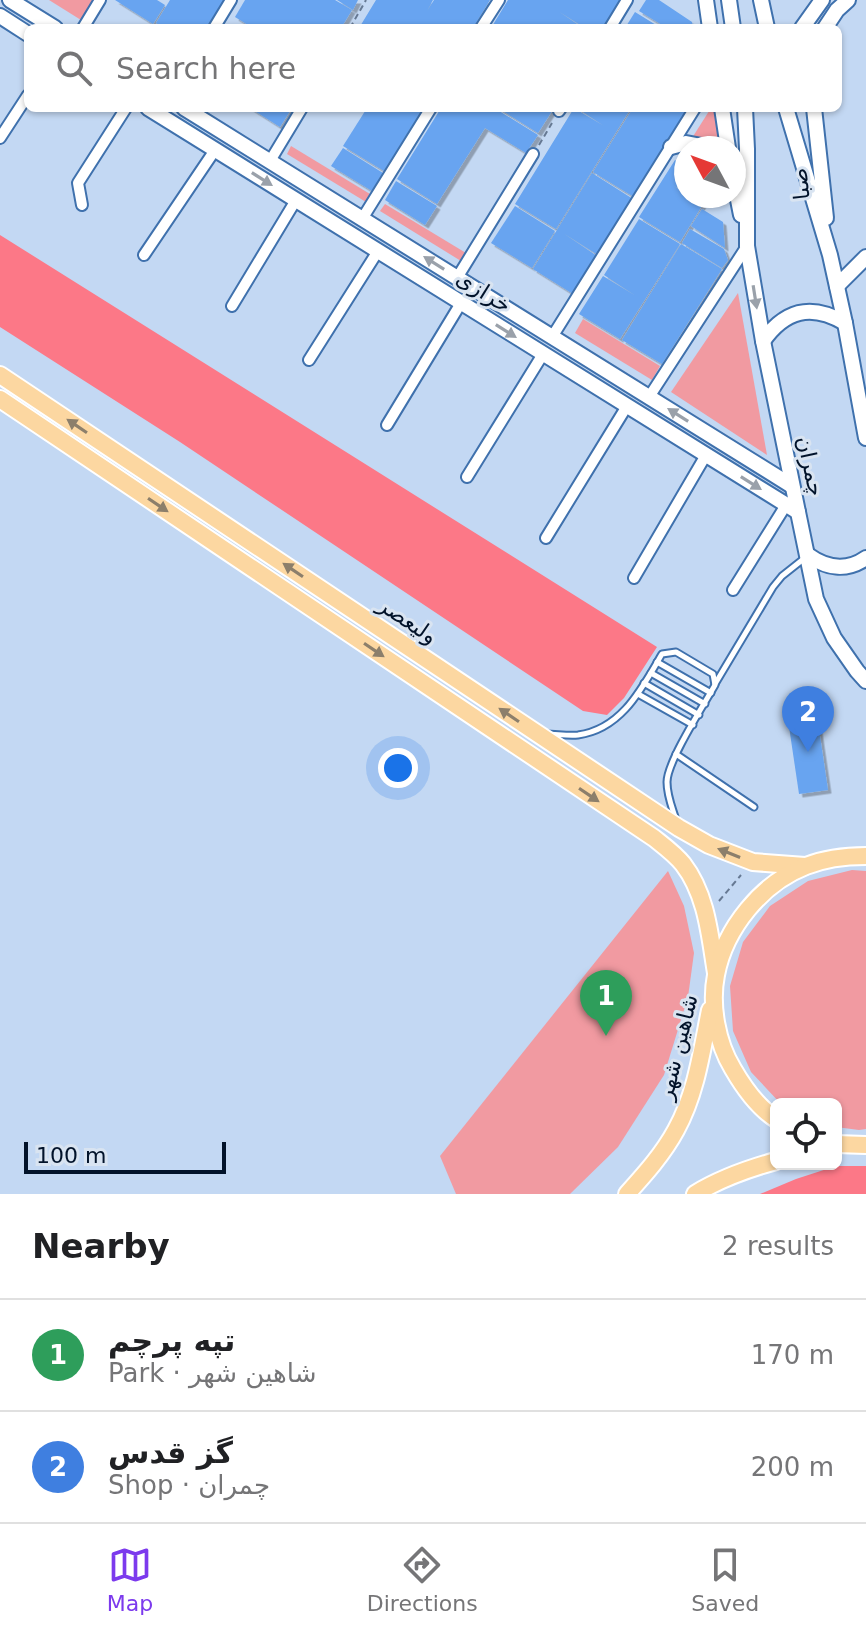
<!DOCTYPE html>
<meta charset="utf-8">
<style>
:root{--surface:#fff;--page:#f6f6f6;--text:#202124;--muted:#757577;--line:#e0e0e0;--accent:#7c3aed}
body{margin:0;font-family:"DejaVu Sans","Noto Sans Arabic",sans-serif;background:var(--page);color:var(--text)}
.controls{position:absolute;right:24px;bottom:24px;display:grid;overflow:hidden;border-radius:12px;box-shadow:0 2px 6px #0004}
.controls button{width:72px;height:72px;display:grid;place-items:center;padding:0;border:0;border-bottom:2px solid var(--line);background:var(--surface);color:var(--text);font:40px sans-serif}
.compass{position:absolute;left:674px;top:136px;width:72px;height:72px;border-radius:50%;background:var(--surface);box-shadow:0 2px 6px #0004;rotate:311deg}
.scale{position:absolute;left:24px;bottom:20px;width:202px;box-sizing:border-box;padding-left:8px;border:4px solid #02132a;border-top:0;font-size:22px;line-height:28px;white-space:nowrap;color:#02132a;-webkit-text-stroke:6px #d9e4f1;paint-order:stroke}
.you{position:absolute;left:398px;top:768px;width:28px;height:28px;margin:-20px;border:6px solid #fff;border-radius:50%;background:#1a73e8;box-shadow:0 0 0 12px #1a73e833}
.badge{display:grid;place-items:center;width:52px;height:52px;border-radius:50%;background:var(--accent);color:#fff;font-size:26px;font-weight:700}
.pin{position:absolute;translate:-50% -66px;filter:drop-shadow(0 2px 4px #0008)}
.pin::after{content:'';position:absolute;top:42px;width:28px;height:24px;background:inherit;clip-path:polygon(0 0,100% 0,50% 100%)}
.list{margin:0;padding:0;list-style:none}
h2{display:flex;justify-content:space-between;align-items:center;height:104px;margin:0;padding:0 32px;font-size:34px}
h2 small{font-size:26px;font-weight:400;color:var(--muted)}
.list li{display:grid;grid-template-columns:52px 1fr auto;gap:24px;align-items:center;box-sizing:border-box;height:112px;padding:0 32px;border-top:2px solid var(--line)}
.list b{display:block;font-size:30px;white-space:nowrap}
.list p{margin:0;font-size:26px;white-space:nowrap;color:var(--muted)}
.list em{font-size:26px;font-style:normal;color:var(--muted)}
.icon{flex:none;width:44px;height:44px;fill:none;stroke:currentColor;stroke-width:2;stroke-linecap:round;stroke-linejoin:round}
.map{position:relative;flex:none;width:866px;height:1194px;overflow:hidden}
.search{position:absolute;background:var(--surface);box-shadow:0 2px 6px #0004;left:24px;right:24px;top:24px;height:88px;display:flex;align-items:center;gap:20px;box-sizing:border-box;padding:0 28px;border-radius:12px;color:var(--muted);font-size:30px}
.sheet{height:328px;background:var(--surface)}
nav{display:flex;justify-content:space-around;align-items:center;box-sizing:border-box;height:112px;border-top:2px solid var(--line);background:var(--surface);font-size:22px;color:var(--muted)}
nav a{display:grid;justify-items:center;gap:4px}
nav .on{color:var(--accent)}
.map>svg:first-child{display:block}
</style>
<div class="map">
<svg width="866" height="1194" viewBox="0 0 866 1194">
<defs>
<filter id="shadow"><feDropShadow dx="3.5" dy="3.5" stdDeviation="0" flood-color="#0004"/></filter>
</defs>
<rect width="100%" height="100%" fill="#c3d8f3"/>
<g fill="#f19aa1">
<path d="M49,0H93L81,20Z"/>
<path d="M711,108H713L721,143L692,138Z"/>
<path d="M291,146L370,194L366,202L287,154Z"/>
<path d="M385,204L466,253L461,261L380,211Z"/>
<path d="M738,293L767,455L671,392Z"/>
<path d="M583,319L660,366L652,380L575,333Z"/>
<path d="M852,870L866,871V1129L859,1130L836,1127V1104H781L751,1072L733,1031L730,986L743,942L770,906L808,881Z"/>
<path d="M668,871L684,906L694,953L688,997L664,1075L618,1147L570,1194H456L440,1156Z"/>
</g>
<g fill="#fc7887">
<path d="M0,235L657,647L624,698L607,715L583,711L180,442L0,327Z"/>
<path d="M836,1166H866V1194H760L796,1179Z"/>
</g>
<g fill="#67a4f0" filter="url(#shadow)">
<path d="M115,0H157L165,5L153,24Z"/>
<path d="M170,0H226L209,28H164L156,23Z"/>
<path d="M245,0H335L352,10L341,28H253L235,17Z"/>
<path d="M337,0H358L353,10Z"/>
<path d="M376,0H433L427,11L434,0H490L473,28H359Z"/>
<path d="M508,0H621L604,28H585L558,11L583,28H491Z"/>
<path d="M646,0H659L692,22L693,28H667L639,11Z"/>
<path d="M635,12L661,28H625Z"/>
<path d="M250,108H292L280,127Z"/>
<path d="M367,108H423L384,171L343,146Z"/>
<path d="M441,108H497L496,109L538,135L526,153L485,128L437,204L397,179Z"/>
<path d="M498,108H554L538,133Z"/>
<path d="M574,108L604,126L577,108H631L556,229L515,204Z"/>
<path d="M633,108H689L634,197L593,172Z"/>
<path d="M343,148L383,173L372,191L331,166Z"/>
<path d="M675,160L686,167V192L674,186L686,194V196H690L703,204L680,242L639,217Z"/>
<path d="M592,173L633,199L598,255L563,233L597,256L573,294L533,269Z"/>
<path d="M396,181L437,206L425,225L385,200Z"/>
<path d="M515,206L555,231L532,268L491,243Z"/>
<path d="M702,209L723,222L725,248L691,226Z"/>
<path d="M639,219L680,244L620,339L579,314L603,276L636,296L604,275Z"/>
<path d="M690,229L724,249L728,260L722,268L682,243Z"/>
<path d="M681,244L722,269L662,364L622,340Z"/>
<path d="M816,709L828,790L799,794L787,713Z"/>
</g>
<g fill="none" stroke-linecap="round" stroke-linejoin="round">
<g stroke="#3f71ad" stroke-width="9">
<g id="lane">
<path d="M657,662L711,693"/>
<path d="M651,673L705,704"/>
<path d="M644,683L699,715"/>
<path d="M715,684L773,587L782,576L806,557"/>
<path d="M638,694L693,725"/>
<path d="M546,734C556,734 568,736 578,735C622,729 642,688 662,654L676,652L713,674L715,685C703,706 667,762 667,782C667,796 672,807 676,820"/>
<path d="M676,754L754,807"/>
</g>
</g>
<g stroke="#3f71ad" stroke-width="14">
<g id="street">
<path d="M83,28L100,0"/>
<path d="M214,28L231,0"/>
<path d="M481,28L499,0"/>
<path d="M610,28L627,0"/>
<path d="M559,111L561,108"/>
<path d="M0,138L28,95"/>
<path d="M270,161L302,108"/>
<path d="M82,205L78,183L126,108"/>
<path d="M362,219L431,108"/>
<path d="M144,255L215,150"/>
<path d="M457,278L533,154"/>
<path d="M232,306L296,200"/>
<path d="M552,337L695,108"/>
<path d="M309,360L378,251"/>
<path d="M649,397L747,246"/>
<path d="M387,425L461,303"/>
<path d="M467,477L543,354"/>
<path d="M546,538L627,406"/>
<path d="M634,578L706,455"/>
<path d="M733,590L786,505"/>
</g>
</g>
<g stroke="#3f71ad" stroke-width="18">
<g id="secondary">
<path d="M10,0L55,28"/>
<path d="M706,0L710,28"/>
<path d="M729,0L733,28"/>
<path d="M761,0L767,28"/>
<path d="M0,16L28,34"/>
<path d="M802,28L822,0"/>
<path d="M825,28L837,10L848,0"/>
<path d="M148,108L798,512"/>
<path d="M184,108L792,486"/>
<path d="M722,108L728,148"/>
<path d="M745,108L747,149V246L763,341L798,512L816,599L834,638L857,671L866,681"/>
<path d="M786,108L830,255L845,323L866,438"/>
<path d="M814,108L826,218"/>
<path d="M671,147L686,143L712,148"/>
<path d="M734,180L741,215"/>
<path d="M837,286L866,257"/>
<path d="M763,341C785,310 811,303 845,323"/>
<path d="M808,555C826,568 846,572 866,558"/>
</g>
</g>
<g stroke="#fff" stroke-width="20">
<g id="primary">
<path d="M0,375L679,828L709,845L753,862L805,866"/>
<path d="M0,399L654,838C664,846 675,854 683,864C707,895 710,937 716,973"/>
<path d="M776,1119C757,1107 744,1088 733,1069C717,1043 710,1005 716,975C725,928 762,883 806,866C826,858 845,856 866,856"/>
<path d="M836,1144L866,1145"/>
<path d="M627,1194C645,1174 663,1154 676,1130C696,1094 702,1050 710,1010"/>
<path d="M695,1194C721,1178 747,1169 776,1161"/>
</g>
</g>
<g stroke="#667993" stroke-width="2" stroke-dasharray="6 4" stroke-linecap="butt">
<path d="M350,28L366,0"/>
<path d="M539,145L552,123"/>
<path d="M719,901L741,875"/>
</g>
<use href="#lane" stroke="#fff" stroke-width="5"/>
<use href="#street" stroke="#fff" stroke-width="10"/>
<use href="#secondary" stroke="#fff" stroke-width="14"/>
<use href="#primary" stroke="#fcd7a1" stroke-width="16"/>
</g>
<defs><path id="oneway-solid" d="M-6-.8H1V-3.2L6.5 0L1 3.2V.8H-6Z" transform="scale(2)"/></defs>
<g fill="#9aa1aa">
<use href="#oneway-solid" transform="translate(262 179) rotate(32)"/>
<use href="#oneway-solid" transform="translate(434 263) rotate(-148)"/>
<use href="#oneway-solid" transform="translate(755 297) rotate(81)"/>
<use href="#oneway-solid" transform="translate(506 331) rotate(32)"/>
<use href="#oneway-solid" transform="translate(678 415) rotate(-148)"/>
<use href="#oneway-solid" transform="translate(751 483) rotate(32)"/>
</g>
<g fill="#8c7f6b">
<use href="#oneway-solid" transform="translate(77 426) rotate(-146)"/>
<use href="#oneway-solid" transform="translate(158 505) rotate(34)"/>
<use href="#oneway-solid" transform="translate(293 570) rotate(-146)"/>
<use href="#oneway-solid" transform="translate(374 650) rotate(34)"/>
<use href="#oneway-solid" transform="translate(509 715) rotate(-146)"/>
<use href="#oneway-solid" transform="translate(589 795) rotate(34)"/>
<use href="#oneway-solid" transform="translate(729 853) rotate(-158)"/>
</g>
<g text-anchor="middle" stroke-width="6" stroke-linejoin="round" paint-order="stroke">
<g font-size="22" fill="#02132a" stroke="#d9e4f1">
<text transform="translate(800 184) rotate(-96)" y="8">صبا</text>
<text transform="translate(484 291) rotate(32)" y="8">خرازی</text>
<text transform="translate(811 466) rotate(78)" y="8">چمران</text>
<text transform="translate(408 620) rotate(34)" y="8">ولیعصر</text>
<text transform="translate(677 1047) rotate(-76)" y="8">شاهین شهر</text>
</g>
</g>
</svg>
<div class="controls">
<button><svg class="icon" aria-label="locate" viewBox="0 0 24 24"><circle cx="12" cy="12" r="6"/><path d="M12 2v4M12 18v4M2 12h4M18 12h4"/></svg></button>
</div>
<svg class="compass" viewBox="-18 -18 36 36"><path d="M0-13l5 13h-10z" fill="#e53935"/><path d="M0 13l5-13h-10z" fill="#757577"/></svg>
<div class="scale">100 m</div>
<div class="you"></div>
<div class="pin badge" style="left:606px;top:1036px;background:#2e9e5b">1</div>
<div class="pin badge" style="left:808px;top:752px;background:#3f7fe0">2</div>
<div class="search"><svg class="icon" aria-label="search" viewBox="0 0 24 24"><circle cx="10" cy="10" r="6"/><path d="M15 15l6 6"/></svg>Search here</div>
</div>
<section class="sheet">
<h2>Nearby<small>2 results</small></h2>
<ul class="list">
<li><span class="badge" style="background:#2e9e5b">1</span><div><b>تپه پرچم</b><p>Park · شاهین شهر</p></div><em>170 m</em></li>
<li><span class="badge" style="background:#3f7fe0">2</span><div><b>گز قدس</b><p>Shop · چمران</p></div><em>200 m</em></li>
</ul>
</section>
<nav>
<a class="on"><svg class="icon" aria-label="map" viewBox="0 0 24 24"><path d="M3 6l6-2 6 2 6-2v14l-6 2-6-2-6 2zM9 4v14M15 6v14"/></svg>Map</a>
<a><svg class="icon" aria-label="directions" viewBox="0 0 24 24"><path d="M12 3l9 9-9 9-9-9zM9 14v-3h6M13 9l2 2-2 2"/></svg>Directions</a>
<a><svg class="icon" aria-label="saved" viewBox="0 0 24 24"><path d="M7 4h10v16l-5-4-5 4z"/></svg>Saved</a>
</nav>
